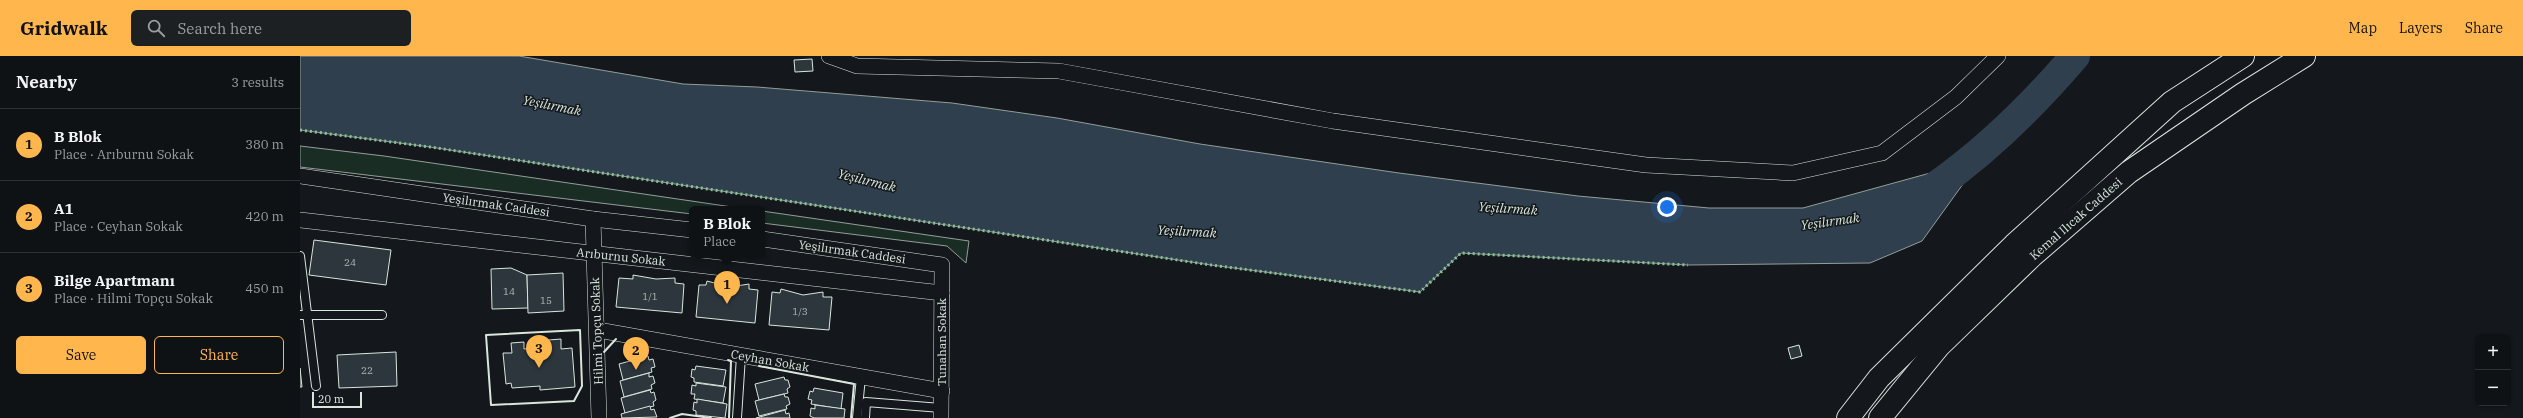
<!DOCTYPE html>
<meta charset="utf-8">
<style>
:root{--surface:#0f1215;--page:#1d2022;--text:#f1f3f6;--muted:#9b9ea0;--line:#2f3234;--accent:#ffb74d}
body{margin:0;font-family:"IBM Plex Serif",serif;background:var(--page);color:var(--text)}
.controls{position:absolute;right:12px;bottom:12px;display:grid;overflow:hidden;border-radius:6px;box-shadow:0 1px 3px #0004}
.controls button{width:36px;height:36px;display:grid;place-items:center;padding:0;border:0;border-bottom:1px solid var(--line);background:var(--surface);color:var(--text);font:20px sans-serif}
.scale{position:absolute;left:12px;bottom:10px;width:50px;box-sizing:border-box;padding-left:4px;border:2px solid #d8e6dc;border-top:0;font-size:11px;line-height:14px;white-space:nowrap;color:#d8e6dc;-webkit-text-stroke:3px #14181c;paint-order:stroke}
.you{position:absolute;left:1367px;top:151px;width:14px;height:14px;margin:-10px;border:3px solid #fff;border-radius:50%;background:#1a73e8;box-shadow:0 0 0 6px #1a73e833}
.badge{display:grid;place-items:center;width:26px;height:26px;border-radius:50%;background:var(--accent);color:#111;font-size:13px;font-weight:700}
.pin{position:absolute;translate:-50% -33px;filter:drop-shadow(0 1px 2px #0008)}
.pin::after{content:'';position:absolute;top:21px;width:14px;height:12px;background:inherit;clip-path:polygon(0 0,100% 0,50% 100%)}
.popup{position:absolute;left:389px;top:150px;width:76px;height:52px;box-sizing:border-box;display:grid;place-content:center;border-radius:6px;background:var(--surface);filter:drop-shadow(0 1px 3px #0005);font-size:13px;white-space:nowrap;color:var(--muted)}
.popup b{font-size:15px;color:var(--text)}
.popup::after{content:'';position:absolute;left:50%;top:100%;margin-left:-8px;border:8px solid transparent;border-top-color:var(--surface)}
.list{margin:0;padding:0;list-style:none}
h2{display:flex;justify-content:space-between;align-items:center;height:52px;margin:0;padding:0 16px;font-size:17px}
h2 small{font-size:13px;font-weight:400;color:var(--muted)}
.list li{display:grid;grid-template-columns:26px 1fr auto;gap:12px;align-items:center;box-sizing:border-box;height:72px;padding:0 16px;border-top:1px solid var(--line)}
.list b{display:block;font-size:15px;white-space:nowrap}
.list p{margin:0;font-size:13px;white-space:nowrap;color:var(--muted)}
.list em{font-size:13px;font-style:normal;color:var(--muted)}
.actions{display:flex;gap:8px;padding:12px 16px}
.actions a{flex:1;padding:9px 0;border:1px solid var(--accent);border-radius:6px;text-align:center;font-size:14px;color:var(--accent)}
.actions .main{background:var(--accent);color:#111}
.icon{flex:none;width:22px;height:22px;fill:none;stroke:currentColor;stroke-width:2;stroke-linecap:round;stroke-linejoin:round}
.map{position:relative;flex:none;width:2223px;height:362px;overflow:hidden}
header{display:flex;align-items:center;gap:24px;box-sizing:border-box;height:56px;padding:0 20px;background:var(--accent);color:#111}
header strong{font-size:19px}
nav{display:flex;gap:22px;margin-inline-start:auto;font-size:14px}
.search{width:280px;height:36px;background:var(--page);display:flex;align-items:center;gap:10px;box-sizing:border-box;padding:0 14px;border-radius:6px;color:var(--muted);font-size:15px}
main{display:flex}
aside{flex:1;background:var(--surface)}
.map>svg:first-child{display:block}
</style>
<header>
<strong>Gridwalk</strong>
<div class="search"><svg class="icon" aria-label="search" viewBox="0 0 24 24"><circle cx="10" cy="10" r="6"/><path d="M15 15l6 6"/></svg>Search here</div>
<nav><a>Map</a><a>Layers</a><a>Share</a></nav>
</header>
<main>
<aside>
<h2>Nearby<small>3 results</small></h2>
<ul class="list">
<li><span class="badge">1</span><div><b>B Blok</b><p>Place · Arıburnu Sokak</p></div><em>380 m</em></li>
<li><span class="badge">2</span><div><b>A1</b><p>Place · Ceyhan Sokak</p></div><em>420 m</em></li>
<li><span class="badge">3</span><div><b>Bilge Apartmanı</b><p>Place · Hilmi Topçu Sokak</p></div><em>450 m</em></li>
</ul>
<div class="actions"><a class="main">Save</a><a>Share</a></div>
</aside>
<div class="map">
<svg width="2223" height="362" viewBox="0 0 2223 362">
<rect width="100%" height="100%" fill="#14181c"/>
<g fill="#1a2d24" stroke="#939e99">
<path d="M0,90L84,100L446,153H392V158L0,111Z"/>
<path d="M462,155L669,185L666,207L647,190L462,167Z"/>
</g>
<path fill="#2f3f4d" stroke="#939e99" d="M0,0H219L383,28L457,31L652,47L757,62L900,88L1099,117L1278,140L1409,152H1503L1681,103L1622,185L1570,207L1388,209L1161,197L1120,236L911,209L130,91L0,74Z"/>
<g fill="none" stroke-linecap="round" stroke-linejoin="round">
<path stroke="#2f3f4d" stroke-width="30" d="M1636,130C1689,93 1733,49 1775,0"/>
</g>
<g fill="#2c363c" stroke="#d8e6dc">
<path d="M512,3L513,15L495,16L494,4Z"/>
<path d="M14,184L91,194L86,229L9,219Z"/>
<path d="M211,212L227,219L228,252L192,253L191,213Z"/>
<path d="M263,217L264,255L228,257L227,219Z"/>
<path d="M333,219L356,223L375,222V227L384,228L382,257L316,251L319,222L333,223Z"/>
<path d="M407,225L430,231L449,228V233L458,234L455,267L396,261L399,229H406Z"/>
<path d="M481,233L503,239L523,236V241H532L529,274L469,269L472,236L480,237Z"/>
<path d="M261,283V293L272,292L275,331L240,334V330L212,332L211,327L206,328L203,297H212L211,287L224,286V293L236,292V285Z"/>
<path d="M1499,289L1502,300L1491,303L1488,292Z"/>
<path d="M96,296L97,330L39,332L37,299Z"/>
<path d="M348,300L349,304L353,303L355,311L351,312L352,316L323,324L319,308Z"/>
<path d="M396,310L426,314L423,330L394,326V322L391,321L392,313L395,314Z"/>
<path d="M0,312L2,331H0Z"/>
<path d="M349,317V321L353,320L355,327L351,329L352,333L324,341L320,325Z"/>
<path d="M484,321L485,324H488L490,331L487,333L488,337L459,344L455,328Z"/>
<path d="M396,327L426,331L423,347L394,343L395,338H391L392,329L396,330Z"/>
<path d="M514,332L543,337L541,353L511,348L512,344L508,343L510,335L513,336Z"/>
<path d="M350,334L351,337L354,336L356,344L353,346L354,350L325,357L321,342Z"/>
<path d="M484,338L485,341H488L490,348L486,350L487,353L459,360L455,345Z"/>
<path d="M397,343L427,348L425,362L396,359V355L393,354L394,346L397,347Z"/>
<path d="M515,349L545,353L544,362H514L510,360L511,352L515,353Z"/>
<path d="M350,350L351,354L354,353L357,361L322,362L321,358Z"/>
<path d="M485,354L486,358L489,357L490,362H456Z"/>
</g>
<g fill="none" stroke-linecap="round" stroke-linejoin="round">
<g stroke="#d8e6dc" stroke-width="10">
<g id="lane">
<path d="M0,200L16,330"/>
<path d="M0,259H82"/>
<path d="M437,362L441,300"/>
<path d="M557,362L561,321"/>
<path d="M565,362L566,346L641,352"/>
</g>
</g>
<g stroke="#d8e6dc" stroke-width="16">
<g id="street">
<path d="M529,0L557,10L759,15L1033,65L1346,109L1493,117L1582,97L1656,41L1698,0"/>
<path d="M0,120L293,163L392,174"/>
<path d="M293,163L299,362"/>
<path d="M0,164L642,237"/>
<path d="M462,183L642,209L641,362"/>
<path d="M298,274L642,335"/>
</g>
</g>
<g stroke="#d8e6dc" stroke-width="24">
<g id="highway">
<path d="M1548,362L1579,322L1714,189L1872,46L1943,0"/>
<path d="M1580,362L1639,290L1732,200L1829,116L1943,38L2004,0"/>
</g>
</g>
<use href="#lane" stroke="#14181c" stroke-width="8"/>
<use href="#street" stroke="#14181c" stroke-width="15"/>
<use href="#highway" stroke="#14181c" stroke-width="22"/>
<path stroke="#8ac095" stroke-width="3" stroke-dasharray="2 3" stroke-linecap="butt" d="M0,74L130,91L911,209L1120,236L1161,197L1388,209"/>
<g stroke="#d8e6dc" stroke-width="2">
<path d="M280,274L282,330L274,345L191,349L186,279Z"/>
<path d="M304,296L316,283"/>
<path d="M428,304L431,305L429,362"/>
<path d="M459,310L554,328L551,362"/>
<path d="M370,362L382,358L411,362"/>
</g>
</g>
<g text-anchor="middle" stroke-width="3" stroke-linejoin="round" paint-order="stroke">
<g font-size="10" fill="#adbab4">
<text x="50" y="210">24</text>
<text x="209" y="239">14</text>
<text x="350" y="244">1/1</text>
<text x="246" y="248">15</text>
<text x="500" y="259">1/3</text>
<text x="67" y="318">22</text>
</g>
<g font-size="12" fill="#d8e6dc" stroke="#14181c">
<text transform="translate(196 149) rotate(8)" y="4">Yeşilırmak Caddesi</text>
<text transform="translate(1776 163) rotate(-41)" y="4">Kemal Ilıcak Caddesi</text>
<text transform="translate(552 196) rotate(8)" y="4">Yeşilırmak Caddesi</text>
<text transform="translate(321 201) rotate(6)" y="4">Arıburnu Sokak</text>
<text transform="translate(297 275) rotate(-92)" y="4">Hilmi Topçu Sokak</text>
<text transform="translate(642 286) rotate(-90)" y="4">Tunahan Sokak</text>
<text transform="translate(470 305) rotate(10)" y="4">Ceyhan Sokak</text>
</g>
<g font-size="13" font-style="italic" fill="#d8e6dc" stroke="#14181c">
<text transform="translate(252 49) rotate(11)" y="5">Yeşilırmak</text>
<text transform="translate(567 124) rotate(14)" y="5">Yeşilırmak</text>
<text transform="translate(1208 152) rotate(4)" y="5">Yeşilırmak</text>
<text transform="translate(1530 165) rotate(-8)" y="5">Yeşilırmak</text>
<text transform="translate(887 175) rotate(3)" y="5">Yeşilırmak</text>
</g>
</g>
</svg>
<div class="controls">
<button>+</button>
<button>−</button>
</div>
<div class="scale">20 m</div>
<div class="you"></div>
<div class="pin badge" style="left:427px;top:248px">1</div>
<div class="popup"><b>B Blok</b>Place</div>
<div class="pin badge" style="left:336px;top:314px">2</div>
<div class="pin badge" style="left:239px;top:312px">3</div>
</div>
</main>
